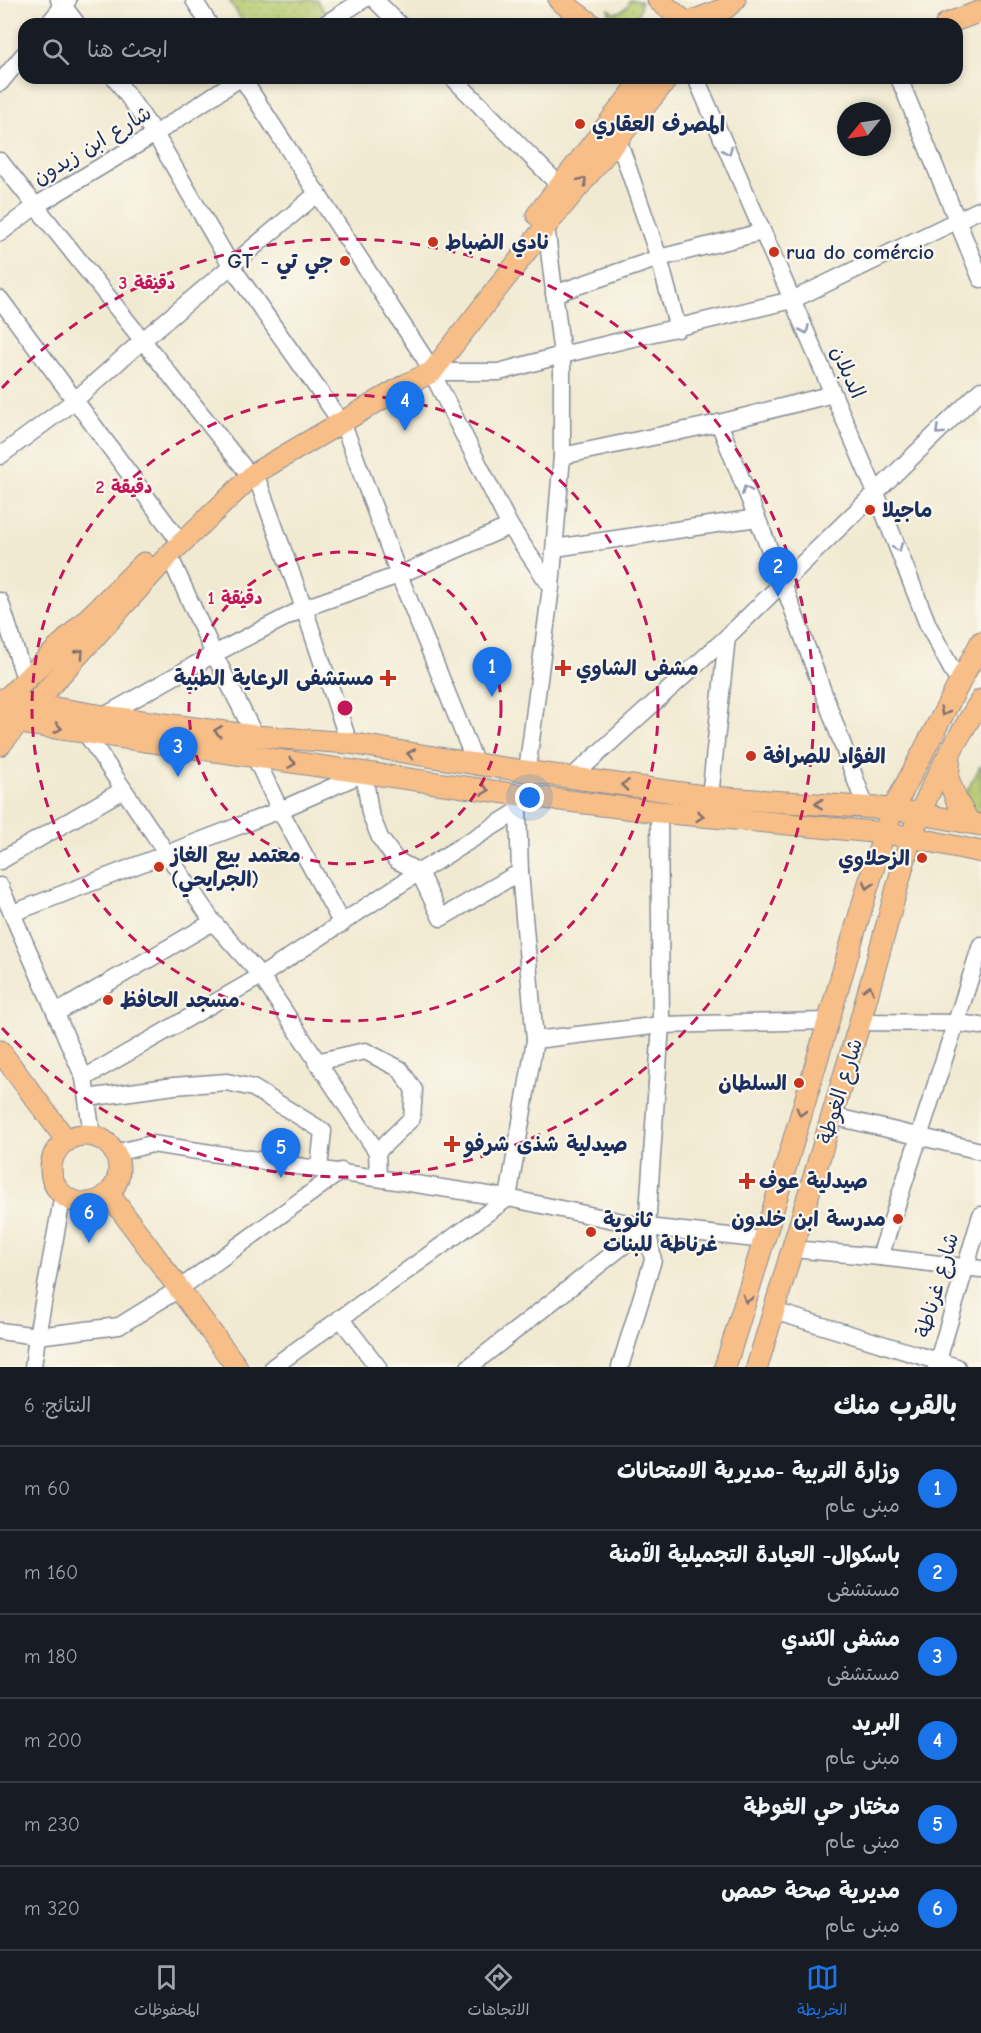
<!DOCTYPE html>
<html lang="ar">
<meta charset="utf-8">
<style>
:root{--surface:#171b24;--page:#20242c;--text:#f1f3f6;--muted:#9ea1a6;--line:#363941;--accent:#1a73e8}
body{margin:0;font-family:"Comic Neue","Playpen Sans Arabic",sans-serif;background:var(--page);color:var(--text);direction:rtl}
.compass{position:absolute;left:837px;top:102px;width:54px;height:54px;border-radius:50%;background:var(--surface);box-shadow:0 3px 9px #0003;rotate:240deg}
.you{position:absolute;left:530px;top:798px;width:21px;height:21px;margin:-15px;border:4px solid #fff;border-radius:50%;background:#1a73e8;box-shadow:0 0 0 9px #1a73e833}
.badge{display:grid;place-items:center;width:39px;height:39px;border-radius:50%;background:var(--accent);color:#fff;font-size:20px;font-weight:700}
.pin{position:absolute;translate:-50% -50px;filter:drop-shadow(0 2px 3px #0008)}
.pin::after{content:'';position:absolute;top:32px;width:21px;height:18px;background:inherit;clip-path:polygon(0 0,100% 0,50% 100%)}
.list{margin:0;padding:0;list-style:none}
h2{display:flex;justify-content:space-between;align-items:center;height:78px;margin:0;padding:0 24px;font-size:26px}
h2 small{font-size:20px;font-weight:400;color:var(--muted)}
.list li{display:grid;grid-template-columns:39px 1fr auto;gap:18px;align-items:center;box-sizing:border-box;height:84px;padding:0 24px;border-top:2px solid var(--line)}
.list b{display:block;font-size:22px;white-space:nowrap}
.list p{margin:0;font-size:20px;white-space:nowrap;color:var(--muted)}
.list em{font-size:20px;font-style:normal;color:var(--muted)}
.icon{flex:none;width:33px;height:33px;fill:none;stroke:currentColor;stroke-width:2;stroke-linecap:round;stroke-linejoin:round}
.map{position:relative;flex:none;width:981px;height:1367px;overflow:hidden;direction:ltr}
.search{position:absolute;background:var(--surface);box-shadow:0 3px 9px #0003;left:18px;right:18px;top:18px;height:66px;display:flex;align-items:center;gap:15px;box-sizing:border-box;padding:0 21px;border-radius:18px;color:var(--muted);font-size:22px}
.sheet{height:582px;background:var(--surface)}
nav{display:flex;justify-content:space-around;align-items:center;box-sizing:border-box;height:84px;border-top:2px solid var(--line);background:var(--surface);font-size:16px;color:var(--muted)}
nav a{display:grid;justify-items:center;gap:3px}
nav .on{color:var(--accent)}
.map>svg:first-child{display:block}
</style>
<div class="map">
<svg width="981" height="1367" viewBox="0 0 981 1367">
<defs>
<pattern id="park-crowns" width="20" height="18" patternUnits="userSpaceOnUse" patternTransform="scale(1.5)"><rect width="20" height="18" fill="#b6c96d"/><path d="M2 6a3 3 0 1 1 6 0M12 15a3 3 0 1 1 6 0" fill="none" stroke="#9cad61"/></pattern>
<pattern id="garden-dots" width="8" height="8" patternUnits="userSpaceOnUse" patternTransform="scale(1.5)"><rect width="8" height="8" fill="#b6c96d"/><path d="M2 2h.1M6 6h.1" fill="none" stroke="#9cad61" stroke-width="1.8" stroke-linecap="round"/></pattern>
</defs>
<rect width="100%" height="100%" fill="#fbf7ec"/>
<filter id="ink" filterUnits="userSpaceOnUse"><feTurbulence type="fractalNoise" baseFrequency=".0167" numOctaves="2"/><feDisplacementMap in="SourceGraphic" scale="12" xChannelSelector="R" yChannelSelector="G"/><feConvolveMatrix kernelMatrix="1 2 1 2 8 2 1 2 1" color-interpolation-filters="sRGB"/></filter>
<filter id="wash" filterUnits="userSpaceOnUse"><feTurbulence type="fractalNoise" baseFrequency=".008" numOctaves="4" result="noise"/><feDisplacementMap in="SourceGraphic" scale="24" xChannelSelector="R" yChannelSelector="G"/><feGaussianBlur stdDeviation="1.35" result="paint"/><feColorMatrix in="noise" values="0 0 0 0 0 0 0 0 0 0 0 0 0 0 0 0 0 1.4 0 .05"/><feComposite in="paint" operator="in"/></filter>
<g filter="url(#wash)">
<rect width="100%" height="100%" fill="#f1ead2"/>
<path fill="url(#park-crowns)" stroke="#687c66" stroke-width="1.5" d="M981,765V816L974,814L965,794Z"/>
<g fill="url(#garden-dots)" stroke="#687c66" stroke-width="1.5">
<path d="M229,0H317L326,14L311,24H244Z"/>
<path d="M629,0L641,1C641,21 622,27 609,14V9L615,13C622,11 629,8 629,0Z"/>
</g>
</g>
<g filter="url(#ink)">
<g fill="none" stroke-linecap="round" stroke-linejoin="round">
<g stroke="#868c98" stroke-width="19">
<g id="minor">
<path d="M59,0L77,24"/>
<path d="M194,0L209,24"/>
<path d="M375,0L399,24"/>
<path d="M48,24L68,0"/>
<path d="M325,24L363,0"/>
<path d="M115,78L155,134L232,267L336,415"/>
<path d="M242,78L425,359L510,526L551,587L527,771"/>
<path d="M453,78L560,186"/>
<path d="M696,78L876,493L928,625L959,683"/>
<path d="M899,78L981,279"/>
<path d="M0,83L24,54"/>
<path d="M618,139L659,258L678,329"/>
<path d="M0,161L244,468"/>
<path d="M546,226L562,355V456L551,587"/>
<path d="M0,233L37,205L155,134L240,78"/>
<path d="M554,294L659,258L762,232"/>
<path d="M0,299L174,534"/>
<path d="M432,372H499L562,355L792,300L981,209"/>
<path d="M342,421L399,575L476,764"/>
<path d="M719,423L783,583L866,808"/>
<path d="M0,456L74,401L143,340L318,193"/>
<path d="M562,456L719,423L833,394"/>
<path d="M255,473L304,608L349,743"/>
<path d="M555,548L757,518"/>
<path d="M169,555L214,654L255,736"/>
<path d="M0,601L25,679"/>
<path d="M104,716L214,654L304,608L399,575L510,526"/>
<path d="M85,732L213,922L261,976L377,1152L378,1177"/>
<path d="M255,757L280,810L342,924"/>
<path d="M571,778L727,637L981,390"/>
<path d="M520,795L518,811L520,872L535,1040L661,1025L827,1021"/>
<path d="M710,797L727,637"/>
<path d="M0,861L123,790"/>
<path d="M0,886L84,1078L92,1136"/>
<path d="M13,913L280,810L364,773L370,813L380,838L396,860L419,872L441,918L520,872"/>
<path d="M56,1013L213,922"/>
<path d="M860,1022L957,1023L981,1026"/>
<path d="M535,1040L508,1198L647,1227L765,1240"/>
<path d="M316,1062L365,1051L400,1069L414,1090L412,1118L377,1152"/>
<path d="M84,1078L261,976L419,872L518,811"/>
<path d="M87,1098L174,1086L227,1082L253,1088L323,1131L319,1168"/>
<path d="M832,1116L981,1151"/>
<path d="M115,1153L152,1144L508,1198L273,1367"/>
<path d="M793,1249L880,1257L981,945"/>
<path d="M880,1257L981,1269"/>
<path d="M774,1311L957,1367"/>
<path d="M340,1318L378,1367"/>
<path d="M0,1331L37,1336L119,1326L179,1289L341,1171"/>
<path d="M33,1367L37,1336L63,1194"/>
<path d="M469,1367L647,1227L661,1025L659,812"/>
<path d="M620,1367L653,1260L647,1227"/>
<path d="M936,1367L981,1215"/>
</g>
</g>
<g stroke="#868c98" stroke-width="23">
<g id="major">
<path d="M559,0L591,24"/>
<path d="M658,0L688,24"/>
<path d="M685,24L726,8L735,0"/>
<path d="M946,24L981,11"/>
<path d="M537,215L644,78"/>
<path d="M0,699L104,716L255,736L349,743L476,764L710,797L893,809L981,825"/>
<path d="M0,705L144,563"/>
<path d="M0,720L520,795L659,812L884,833L911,837L981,852"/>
<path d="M0,745L33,705L169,555L255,473L407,384L432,372L546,226L668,78"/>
<path d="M950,756L948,778L956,799L969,822"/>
<path d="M0,1051L67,1141"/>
<circle cx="85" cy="1169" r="34"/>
<path d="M109,1194L237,1367"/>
<path d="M725,1367C781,1190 830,1011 884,833L893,809L981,642"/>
<path d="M757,1367L860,1022L911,837C928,788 954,744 981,700"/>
</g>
</g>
<use href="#minor" stroke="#fff" stroke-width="16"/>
<use href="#major" stroke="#f7be88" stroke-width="21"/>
</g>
<defs><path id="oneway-chevron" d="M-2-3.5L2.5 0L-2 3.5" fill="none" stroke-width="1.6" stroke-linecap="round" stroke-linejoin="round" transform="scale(1.5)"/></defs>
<g stroke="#8d97ae">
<use href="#oneway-chevron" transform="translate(728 151) rotate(67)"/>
<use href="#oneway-chevron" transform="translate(805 330) rotate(66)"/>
<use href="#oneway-chevron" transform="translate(939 431) rotate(136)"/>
<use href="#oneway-chevron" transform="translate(746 490) rotate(-112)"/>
<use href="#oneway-chevron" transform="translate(898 548) rotate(69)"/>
</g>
<g stroke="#7e6f71">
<use href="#oneway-chevron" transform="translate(583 181) rotate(-50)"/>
<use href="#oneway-chevron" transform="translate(80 653) rotate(-48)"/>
<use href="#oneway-chevron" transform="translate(944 712) rotate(118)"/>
<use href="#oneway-chevron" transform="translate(58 728) rotate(9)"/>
<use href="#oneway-chevron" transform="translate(218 731) rotate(-173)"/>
<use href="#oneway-chevron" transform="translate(411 754) rotate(-170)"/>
<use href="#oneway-chevron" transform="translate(292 763) rotate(9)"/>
<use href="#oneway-chevron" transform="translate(625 785) rotate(-172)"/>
<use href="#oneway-chevron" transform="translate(485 790) rotate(8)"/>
<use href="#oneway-chevron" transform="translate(819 804) rotate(-176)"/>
<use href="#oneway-chevron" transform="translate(700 816) rotate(5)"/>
<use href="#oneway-chevron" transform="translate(868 885) rotate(107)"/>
<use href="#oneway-chevron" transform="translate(869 989) rotate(-75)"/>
<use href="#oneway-chevron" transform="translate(801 1112) rotate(106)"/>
<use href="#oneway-chevron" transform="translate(747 1299) rotate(108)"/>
</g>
</g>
<g fill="none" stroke="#c2185b" stroke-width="3" stroke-dasharray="10 8">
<circle cx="345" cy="708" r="156"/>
<circle cx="345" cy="708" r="313"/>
<path d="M2 388A469 469 0 1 1 2 1028"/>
</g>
<g fill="#c8321e" stroke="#fbf7ec" stroke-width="2">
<circle cx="580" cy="124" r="6"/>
<circle cx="433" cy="242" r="6"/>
<circle cx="774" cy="252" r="6"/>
<circle cx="345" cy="261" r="6"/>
<circle cx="870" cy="510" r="6"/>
<path d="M560 659h6v6h6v6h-6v6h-6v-6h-6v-6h6z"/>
<path d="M385 669h6v6h6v6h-6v6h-6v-6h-6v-6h6z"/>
<circle cx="751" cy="756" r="6"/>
<circle cx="922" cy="858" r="6"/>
<circle cx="159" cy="867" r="6"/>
<circle cx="108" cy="1000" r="6"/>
<circle cx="799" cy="1083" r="6"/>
<path d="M449 1135h6v6h6v6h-6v6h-6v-6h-6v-6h6z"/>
<path d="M744 1172h6v6h6v6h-6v6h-6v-6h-6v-6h6z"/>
<circle cx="898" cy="1219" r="6"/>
<circle cx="591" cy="1232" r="6"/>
</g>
<g text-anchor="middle" stroke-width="4.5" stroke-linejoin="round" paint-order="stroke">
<g font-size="21" font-weight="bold" fill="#1b2f5e" stroke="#fbf7ec" text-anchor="start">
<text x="592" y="131">المصرف العقاري</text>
<text x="445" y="249">نادي الضباط</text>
<text x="786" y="259">rua do comércio</text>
<text x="333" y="268" text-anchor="end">GT - جي تي</text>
<text x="882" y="517">ماجيلا</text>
<text x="576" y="675">مشفى الشاوي</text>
<text x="374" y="685" text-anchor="end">مستشفى الرعاية الطبية</text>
<text x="763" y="763">الفؤاد للصرافة</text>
<text x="171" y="862">معتمد بيع الغاز<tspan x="171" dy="24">(الجرايحي)</tspan></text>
<text x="910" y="865" text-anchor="end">الزحلاوي</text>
<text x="120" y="1007">مسجد الحافظ</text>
<text x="787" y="1090" text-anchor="end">السلطان</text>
<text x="464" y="1151">صيدلية شذى شرفو</text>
<text x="759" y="1188">صيدلية عوف</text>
<text x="886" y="1226" text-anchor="end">مدرسة ابن خلدون</text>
<text x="603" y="1227">ثانوية<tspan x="603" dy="24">غرناطة للبنات</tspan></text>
</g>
<g font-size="21" fill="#1b2f5e" stroke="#fbf7ec">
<text transform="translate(92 145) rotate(-31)" y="7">شارع ابن زيدون</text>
<text transform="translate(848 372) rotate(66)" y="7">الدبلان</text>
<text transform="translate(840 1091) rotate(-73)" y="7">شارع الغوطة</text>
<text transform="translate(937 1285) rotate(-74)" y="7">شارع غرناطة</text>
</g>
</g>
<circle cx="345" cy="708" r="9" fill="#c2185b" stroke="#fbf7ec" stroke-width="3"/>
<g font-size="18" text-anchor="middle" font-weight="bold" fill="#c2185b" stroke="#fbf7ec" stroke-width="4.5" stroke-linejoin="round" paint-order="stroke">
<text x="147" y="289">3 دقيقة</text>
<text x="124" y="493">2 دقيقة</text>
<text x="235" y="604">1 دقيقة</text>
</g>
</svg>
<svg class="compass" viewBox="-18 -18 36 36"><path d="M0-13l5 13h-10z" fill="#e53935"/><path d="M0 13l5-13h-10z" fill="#9ea1a6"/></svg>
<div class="you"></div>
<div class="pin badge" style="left:492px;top:697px">1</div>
<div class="pin badge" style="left:778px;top:597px">2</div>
<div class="pin badge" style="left:178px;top:777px">3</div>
<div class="pin badge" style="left:405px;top:431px">4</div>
<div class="pin badge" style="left:281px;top:1178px">5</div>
<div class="pin badge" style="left:89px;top:1243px">6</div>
<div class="search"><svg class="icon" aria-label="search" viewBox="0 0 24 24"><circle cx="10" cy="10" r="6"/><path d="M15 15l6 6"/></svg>ابحث هنا</div>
</div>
<section class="sheet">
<h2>بالقرب منك<small>النتائج: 6</small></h2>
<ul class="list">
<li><span class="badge">1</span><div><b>وزارة التربية -مديرية الامتحانات</b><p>مبنى عام</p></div><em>60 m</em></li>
<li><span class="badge">2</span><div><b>باسكوال- العيادة التجميلية الآمنة</b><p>مستشفى</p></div><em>160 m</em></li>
<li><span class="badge">3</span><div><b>مشفى الكندي</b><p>مستشفى</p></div><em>180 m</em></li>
<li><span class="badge">4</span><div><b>البريد</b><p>مبنى عام</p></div><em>200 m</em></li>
<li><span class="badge">5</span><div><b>مختار حي الغوطة</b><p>مبنى عام</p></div><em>230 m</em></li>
<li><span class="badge">6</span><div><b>مديرية صحة حمص</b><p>مبنى عام</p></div><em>320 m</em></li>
</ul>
</section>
<nav>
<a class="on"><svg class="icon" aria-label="map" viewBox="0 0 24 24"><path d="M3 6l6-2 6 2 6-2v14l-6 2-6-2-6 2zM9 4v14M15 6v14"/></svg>الخريطة</a>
<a><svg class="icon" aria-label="directions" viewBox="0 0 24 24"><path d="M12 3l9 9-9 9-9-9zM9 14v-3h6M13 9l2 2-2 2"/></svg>الاتجاهات</a>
<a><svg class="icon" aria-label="saved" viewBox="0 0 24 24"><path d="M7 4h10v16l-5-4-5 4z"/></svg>المحفوظات</a>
</nav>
